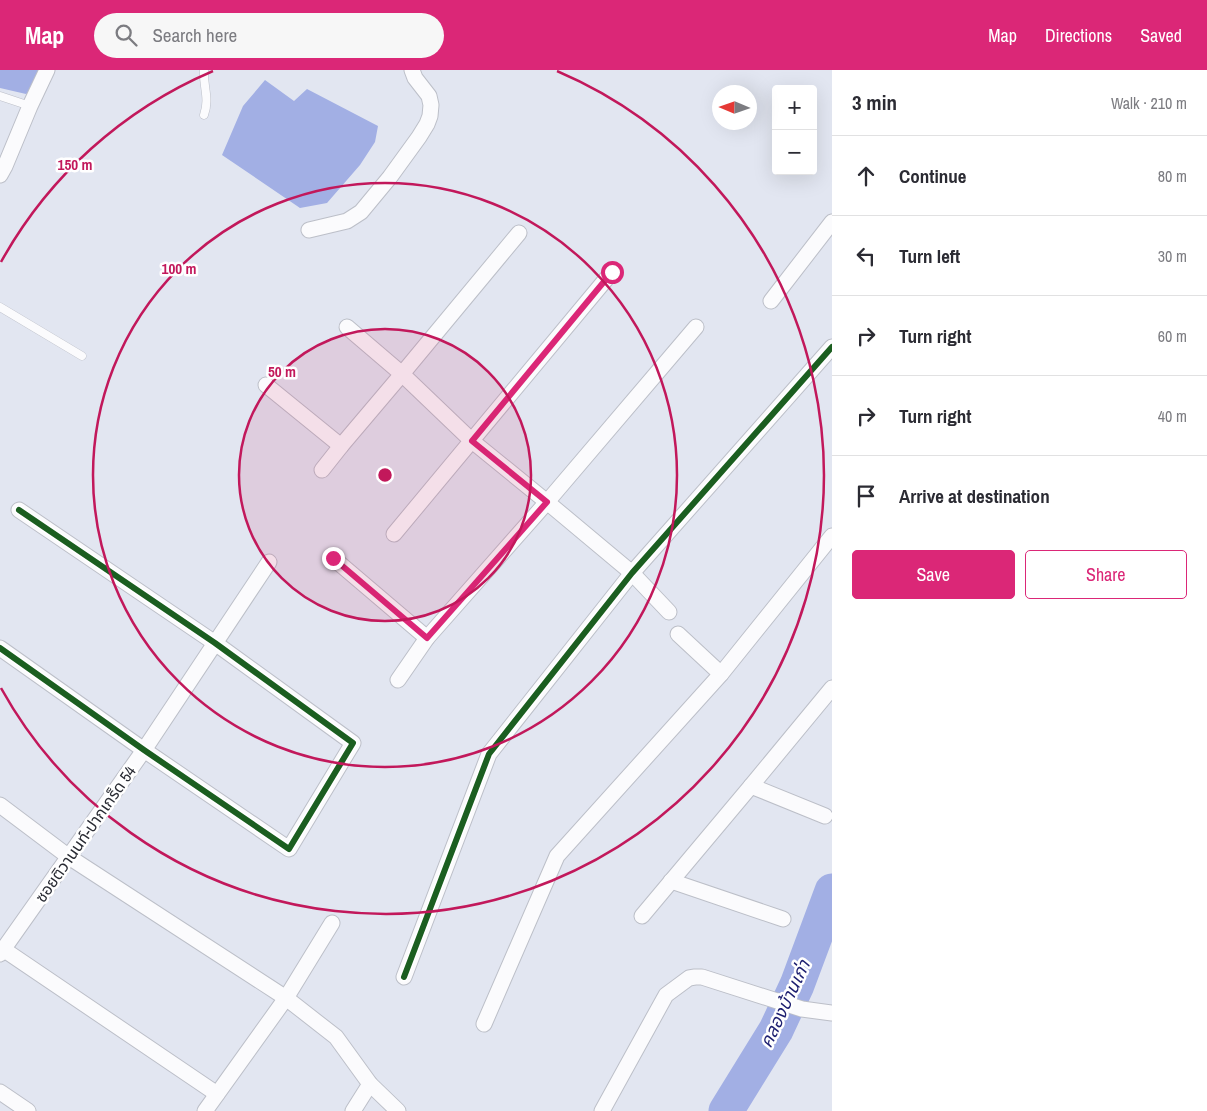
<!DOCTYPE html>
<meta charset="utf-8">
<style>
:root{--surface:#fff;--page:#f7f7f7;--text:#2b2b33;--muted:#7c7c81;--line:#e1e1e2;--accent:#db2777}
body{margin:0;font-family:"Archivo Narrow","Noto Sans Thai",sans-serif;background:var(--page);color:var(--text)}
.controls{position:absolute;right:15px;top:15px;display:grid;overflow:hidden;border-radius:5px;box-shadow:0 5px 20px #0002}
.controls button{width:45px;height:45px;display:grid;place-items:center;padding:0;border:0;border-bottom:1px solid var(--line);background:var(--surface);color:var(--text);font:25px sans-serif}
.compass{position:absolute;left:712px;top:15px;width:45px;height:45px;border-radius:50%;background:var(--surface);box-shadow:0 5px 20px #0002;rotate:272deg}
.stop{position:absolute;width:15px;height:15px;margin:-11px;border:4px solid #db2777;border-radius:50%;background:#fff}
.stop.end{background:#db2777;border-color:#fff;box-shadow:0 1px 5px #0008}
.list{margin:0;padding:0;list-style:none}
h2{display:flex;justify-content:space-between;align-items:center;height:65px;margin:0;padding:0 20px;font-size:21px}
h2 small{font-size:16px;font-weight:400;color:var(--muted)}
.list li{display:grid;grid-template-columns:32px 1fr auto;gap:15px;align-items:center;box-sizing:border-box;height:80px;padding:0 20px;border-top:1px solid var(--line)}
.list b{display:block;font-size:19px;white-space:nowrap}
.list em{font-size:16px;font-style:normal;color:var(--muted)}
.actions{display:flex;gap:10px;padding:15px 20px}
.actions a{flex:1;padding:11px 0;border:1px solid var(--accent);border-radius:5px;text-align:center;font-size:18px;color:var(--accent)}
.actions .main{background:var(--accent);color:#fff}
.icon{flex:none;width:28px;height:28px;fill:none;stroke:currentColor;stroke-width:2;stroke-linecap:round;stroke-linejoin:round}
.map{position:relative;flex:none;width:832px;height:1041px;overflow:hidden}
header{display:flex;align-items:center;gap:30px;box-sizing:border-box;height:70px;padding:0 25px;background:var(--accent);color:#fff}
header strong{font-size:24px}
nav{display:flex;gap:28px;margin-inline-start:auto;font-size:18px}
.search{width:350px;height:45px;background:var(--page);display:flex;align-items:center;gap:12px;box-sizing:border-box;padding:0 18px;border-radius:28px;color:var(--muted);font-size:19px}
main{display:flex}
aside{flex:1;background:var(--surface)}
.map>svg:first-child{display:block}
</style>
<header>
<strong>Map</strong>
<div class="search"><svg class="icon" aria-label="search" viewBox="0 0 24 24"><circle cx="10" cy="10" r="6"/><path d="M15 15l6 6"/></svg>Search here</div>
<nav><a>Map</a><a>Directions</a><a>Saved</a></nav>
</header>
<main>
<div class="map">
<svg width="832" height="1041" viewBox="0 0 832 1041">
<rect width="100%" height="100%" fill="#e2e6f1"/>
<g fill="#a2afe4">
<path d="M0,0H42L32,21L26,24L0,18Z"/>
<path d="M265,10L294,31L307,19L378,56L375,72L360,95L327,133L300,138L222,85L243,36Z"/>
</g>
<g fill="none" stroke-linecap="round" stroke-linejoin="round">
<path stroke="#a2afe4" stroke-width="35" d="M726,1041L776,960L797,915L832,821"/>
<g stroke="#bcbfc8" stroke-width="9">
<g id="lane">
<path d="M204,0C203,17 210,28 204,45"/>
<path d="M0,26L30,36"/>
<path d="M0,237L82,286"/>
</g>
</g>
<g stroke="#bcbfc8" stroke-width="17">
<g id="street">
<path d="M0,105L5,96L30,36L47,0"/>
<path d="M309,160L347,151L361,142L390,107L419,67L427,54L430,46L431,35L429,26L415,8L412,0"/>
<path d="M519,163L402,304L472,371L547,432L632,503L669,542"/>
<path d="M771,231L832,152"/>
<path d="M266,315L341,376"/>
<path d="M322,400L341,376L402,304L347,257"/>
<path d="M394,464L612,202"/>
<path d="M333,488L427,568"/>
<path d="M678,564L721,604"/>
<path d="M0,578L144,680L289,779L353,673L215,573L19,440"/>
<path d="M398,610L427,568L547,432L696,257"/>
<path d="M751,716L825,746"/>
<path d="M0,735L69,787L286,928L336,967L370,1014L398,1041"/>
<path d="M671,811L783,849"/>
<path d="M642,846L751,716L832,618"/>
<path d="M3,879L217,1024"/>
<path d="M0,884L144,680L269,492"/>
<path d="M404,907L489,684L632,503L832,277"/>
<path d="M484,954L557,786L721,604L832,466"/>
<path d="M0,1022L28,1041"/>
<path d="M205,1041L286,928L332,853"/>
<path d="M353,1041L370,1014"/>
<path d="M602,1041L666,925L689,908L695,907H702L802,939L832,943"/>
</g>
</g>
<use href="#lane" stroke="#fbfbfd" stroke-width="8"/>
<use href="#street" stroke="#fbfbfd" stroke-width="15"/>
<g stroke="#fff" stroke-width="9">
<g id="cycleway">
<path d="M0,578L144,680L289,779L353,673L215,573L19,440"/>
<path d="M404,907L489,684L632,503L832,277"/>
</g>
</g>
<use href="#cycleway" stroke="#1b5e20" stroke-width="6"/>
</g>
<g fill="none" stroke-linecap="round" stroke-linejoin="round">
<path stroke="#db2777" stroke-width="6" d="M333,488L427,568L547,432L472,371L612,202"/>
</g>
<circle cx="385" cy="405" r="146" fill="#c2185b" fill-opacity=".12"/>
<g fill="none" stroke="#c2185b" stroke-width="2.5">
<circle cx="385" cy="405" r="146"/>
<circle cx="385" cy="405" r="292"/>
<path d="M1 192A439 439 0 0 1 213 1M557 1A439 439 0 1 1 1 618"/>
</g>
<g text-anchor="middle" stroke-width="5" stroke-linejoin="round" paint-order="stroke">
<g font-size="16" fill="#292b33" stroke="#fff">
<text transform="translate(85 764) rotate(-55)" y="6">ซอยติวานนท์-ปากเกร็ด 54</text>
</g>
<g font-size="18" font-style="italic" fill="#1e2071" stroke="#fff">
<text transform="translate(785 934) rotate(-65)" y="6">คลองบ้านเก่า</text>
</g>
</g>
<circle cx="385" cy="405" r="8" fill="#c2185b" stroke="#fff" stroke-width="2.5"/>
<g font-size="15" text-anchor="middle" font-weight="bold" fill="#c2185b" stroke="#fff" stroke-width="5" stroke-linejoin="round" paint-order="stroke">
<text x="75" y="100">150 m</text>
<text x="179" y="204">100 m</text>
<text x="282" y="307">50 m</text>
</g>
</svg>
<div class="controls">
<button>+</button>
<button>−</button>
</div>
<svg class="compass" viewBox="-18 -18 36 36"><path d="M0-13l5 13h-10z" fill="#e53935"/><path d="M0 13l5-13h-10z" fill="#7c7c81"/></svg>
<div class="stop" style="left:612px;top:202px"></div>
<div class="stop end" style="left:333px;top:488px"></div>
</div>
<aside>
<h2>3 min<small>Walk · 210 m</small></h2>
<ul class="list">
<li><svg class="icon" aria-label="ahead" viewBox="0 0 24 24"><path d="M12 20V5M6 11l6-6 6 6"/></svg><div><b>Continue</b></div><em>80 m</em></li>
<li><svg class="icon" aria-label="left" viewBox="0 0 24 24"><path d="M17 20v-9H6M10 6l-5 5 5 5"/></svg><div><b>Turn left</b></div><em>30 m</em></li>
<li><svg class="icon" aria-label="right" viewBox="0 0 24 24"><path d="M7 20v-9h11M14 6l5 5-5 5"/></svg><div><b>Turn right</b></div><em>60 m</em></li>
<li><svg class="icon" aria-label="right" viewBox="0 0 24 24"><path d="M7 20v-9h11M14 6l5 5-5 5"/></svg><div><b>Turn right</b></div><em>40 m</em></li>
<li><svg class="icon" aria-label="arrive" viewBox="0 0 24 24"><path d="M6 21V4h12l-3 4 3 4H6"/></svg><div><b>Arrive at destination</b></div></li>
</ul>
<div class="actions"><a class="main">Save</a><a>Share</a></div>
</aside>
</main>
